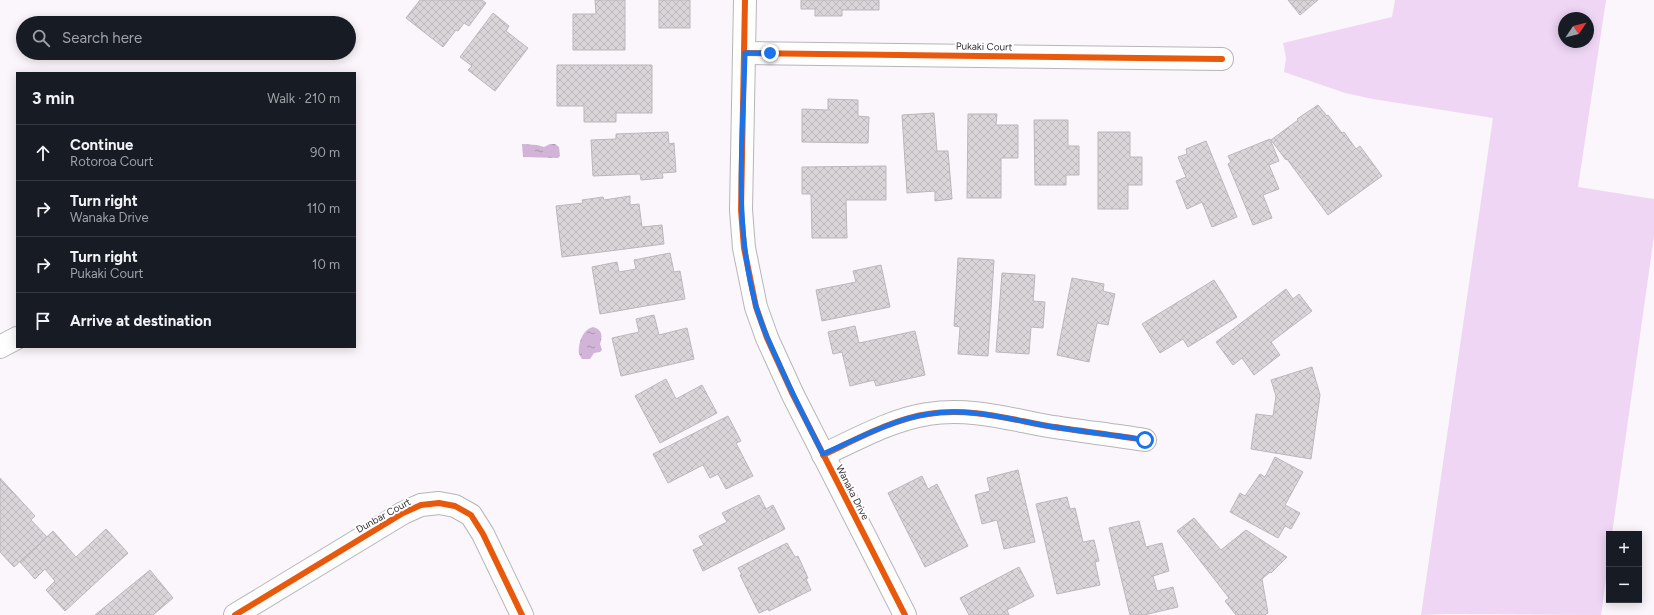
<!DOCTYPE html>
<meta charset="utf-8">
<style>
:root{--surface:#171b24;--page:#242831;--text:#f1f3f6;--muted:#9ea1a6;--line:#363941}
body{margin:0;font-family:Figtree,sans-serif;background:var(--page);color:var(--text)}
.controls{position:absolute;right:12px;bottom:12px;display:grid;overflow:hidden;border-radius:0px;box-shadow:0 2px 10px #0003}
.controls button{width:36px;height:36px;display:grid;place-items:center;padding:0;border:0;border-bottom:1px solid var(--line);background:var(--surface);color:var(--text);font:20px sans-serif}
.compass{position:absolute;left:1558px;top:12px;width:36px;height:36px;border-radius:50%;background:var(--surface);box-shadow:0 2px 10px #0003;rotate:55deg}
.stop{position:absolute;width:12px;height:12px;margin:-9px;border:3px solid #1a73e8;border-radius:50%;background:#fff}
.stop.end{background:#1a73e8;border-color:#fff;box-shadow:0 1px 4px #0008}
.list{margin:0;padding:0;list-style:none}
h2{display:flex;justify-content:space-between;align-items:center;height:52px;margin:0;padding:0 16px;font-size:17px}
h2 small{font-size:13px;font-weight:400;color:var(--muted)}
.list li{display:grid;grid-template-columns:26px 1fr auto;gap:12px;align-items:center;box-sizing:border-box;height:56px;padding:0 16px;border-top:1px solid var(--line)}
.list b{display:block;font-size:15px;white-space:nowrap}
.list p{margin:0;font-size:13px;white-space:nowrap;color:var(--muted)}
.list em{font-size:13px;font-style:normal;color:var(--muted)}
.icon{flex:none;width:22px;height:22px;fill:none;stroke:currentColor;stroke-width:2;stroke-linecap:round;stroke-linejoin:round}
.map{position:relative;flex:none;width:1654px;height:615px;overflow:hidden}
.search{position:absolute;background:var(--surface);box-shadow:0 2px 10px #0003;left:16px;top:16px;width:340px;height:44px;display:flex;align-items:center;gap:10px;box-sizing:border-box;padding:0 14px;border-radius:22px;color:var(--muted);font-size:15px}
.panel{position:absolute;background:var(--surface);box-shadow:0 2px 10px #0003;left:16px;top:72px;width:340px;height:276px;border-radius:0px}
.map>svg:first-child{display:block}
</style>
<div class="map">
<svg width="1654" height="615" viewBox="0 0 1654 615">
<defs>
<pattern id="water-ripples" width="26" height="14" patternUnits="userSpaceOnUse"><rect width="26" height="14" fill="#d1b4d7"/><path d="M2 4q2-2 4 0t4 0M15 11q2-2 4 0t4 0" fill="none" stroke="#aa93af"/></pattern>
<pattern id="building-cross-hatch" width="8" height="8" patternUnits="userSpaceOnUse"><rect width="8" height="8" fill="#d9d5d9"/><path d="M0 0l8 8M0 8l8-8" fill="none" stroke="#bbb7bb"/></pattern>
</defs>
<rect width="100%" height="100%" fill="#fbf6fb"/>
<path fill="#eed6f4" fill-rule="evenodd" d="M1395,0H1606L1578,187L1654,199V236L1612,534H1609V558L1601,615L1448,614L1421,615L1493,118L1373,99L1345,93L1284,72L1286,58L1283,43L1392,17ZM1564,18H1588V42H1564Z"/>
<g fill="url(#water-ripples)">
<path d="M550,144H555L559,147L560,156L558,158L523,157L522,144L537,145L544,147Z"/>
<path d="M593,327C602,329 603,336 600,344L602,350L600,352L594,353L590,359H582L579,354C578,344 582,330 593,327Z"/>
</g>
<g fill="url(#building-cross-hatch)" stroke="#bbb7bc">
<path d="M420,0H482L486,3L469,26L464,23L458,31L456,30L443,47L406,18Z"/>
<path d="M595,0H625V50H573V14H596Z"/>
<rect x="659" y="0" width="31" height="28"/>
<path d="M801,0H879V10H842V16H815V9H801Z"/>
<path d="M1288,0H1318L1300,15Z"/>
<path d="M493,13L509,26L506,31L528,48L495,91L468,70L472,66L460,57Z"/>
<path d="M557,65H652V113H616V122H584V106H557Z"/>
<path d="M828,99L858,100V116L869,117L868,143L802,142V109L828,110Z"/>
<path d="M1318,105L1327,116L1328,115L1342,133L1344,132L1356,149L1360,146L1382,176L1328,215L1287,159L1286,160L1271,140L1298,120L1297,119Z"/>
<path d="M934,113L937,151H948L952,199L935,201V191L907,193L902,115Z"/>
<path d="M968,114H997L996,125H1018V158H1001V198H967Z"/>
<path d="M1034,120H1068V146H1079V175H1066V185H1035Z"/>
<path d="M668,132L669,144L674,143L676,172L662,173L663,178L641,180L640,174L593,176L591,140L616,139V134Z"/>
<path d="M1098,132H1130V157H1142V185H1128V209H1098Z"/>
<path d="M1270,139L1279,161L1269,165L1279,189L1263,195L1272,218L1253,225L1228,164L1231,162L1228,156Z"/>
<path d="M1206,141L1237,217L1212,227L1202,202L1187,209L1176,181L1186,177L1178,157L1187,154L1186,149Z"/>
<path d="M886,166V200H846L847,238H812L811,194H802V167Z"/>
<path d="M630,196V205L639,204L642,227L662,225L664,244L562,257L556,206L583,203L582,200L603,197L604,200Z"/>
<path d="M670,253L674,272L680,271L685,299L600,314L592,267L617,262L619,272L636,269L634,260Z"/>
<path d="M958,258L994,260L988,356L958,354L960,327L954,326Z"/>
<path d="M881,265L890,307L822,321L816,290L856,282L853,271Z"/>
<path d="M1002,273L1035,275L1033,301L1045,302L1043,328L1031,327L1029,354L996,352Z"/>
<path d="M1072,278L1104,284L1103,291L1115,294L1108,325L1097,323L1089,362L1057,355Z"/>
<path d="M1214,280L1237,317L1188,347L1183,339L1160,353L1142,324Z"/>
<path d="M1286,289L1293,299L1299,294L1312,311L1271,342L1280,355L1254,375L1242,358L1233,365L1216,342Z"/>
<path d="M654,315L659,335L687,328L694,359L621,376L612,338L639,332L636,319Z"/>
<path d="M855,326L859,343L915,331L925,375L876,386L874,380L850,386L842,352L833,354L828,332Z"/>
<path d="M1312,367L1320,395L1311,459L1251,449L1256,414L1273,416L1276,396L1271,380Z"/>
<path d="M666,379L676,399L702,385L717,413L660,443L635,396Z"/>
<path d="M728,416L741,441L736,443L753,476L726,489L718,474L710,478L703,465L668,483L653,454Z"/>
<path d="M1275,457L1303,472L1285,505L1300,513L1291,529L1285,526L1278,538L1230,512L1240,493L1245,496L1260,474L1265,477Z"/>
<path d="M1018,470L1035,542L1004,549L997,520L982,524L975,495L990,491L987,478Z"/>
<path d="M922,476L928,489L937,484L968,546L925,567L888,493Z"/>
<path d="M0,478L35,516L31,520L47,537L14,567L0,552Z"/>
<path d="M759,495L766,509L773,505L785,529L703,571L693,550L704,545L699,536L727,522L722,513Z"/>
<path d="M1067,497L1070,509L1075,508L1083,542L1094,540L1099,561L1095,562L1100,585L1057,594L1036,504Z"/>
<path d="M1194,518L1221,550L1246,530L1287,557L1271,573L1270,572L1262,579L1268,613L1265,615H1236L1225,601L1229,598L1177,531Z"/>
<path d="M1139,521L1146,547L1162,543L1169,571L1153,576L1157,591L1173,587L1178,607L1144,615H1130L1109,528Z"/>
<path d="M106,529L128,553L65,611L46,590L55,581L45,569L35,579L20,562L53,531L76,557Z"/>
<path d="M787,543L795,557L798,556L808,578L806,579L811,590L769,611L768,609L759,613L740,575H742L738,568Z"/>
<path d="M1019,567L1034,596L1007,610L1009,615H969L960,598Z"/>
<path d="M150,570L173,598L153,615H95Z"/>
</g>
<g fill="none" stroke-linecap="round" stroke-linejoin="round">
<g stroke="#b8b5b9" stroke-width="24">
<g id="minor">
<path d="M745,0L741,210L744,248L756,307L767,338L793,395L905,615"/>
<path d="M745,53L1222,59"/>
<path d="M0,347L17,338"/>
<path d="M823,455C855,440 893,419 928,414C968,407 1009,419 1048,426C1080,431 1113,435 1145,440"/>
<path d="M235,615L403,513L421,505L439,503L455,506L471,515L483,534L522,615"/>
</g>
</g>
<use href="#minor" stroke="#fefefe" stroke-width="22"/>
<g stroke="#fff" stroke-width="8">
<g id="cycleway">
<path d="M745,0L741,210L744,248L756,307L767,338L793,395L905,615"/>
<path d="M745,53L1222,59"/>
<path d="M823,455C855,440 893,419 928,414C968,407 1009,419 1048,426C1080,431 1113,435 1145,440"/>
<path d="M235,615L403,513L421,505L439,503L455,506L471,515L483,534L522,615"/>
</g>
</g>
<use href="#cycleway" stroke="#e8590c" stroke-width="6"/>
</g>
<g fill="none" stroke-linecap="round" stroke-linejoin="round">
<path stroke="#1a73e8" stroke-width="5" d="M770,53H745C743,137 733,223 756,306C761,324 769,342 777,359C791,391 807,423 823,454C855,440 893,419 928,414C968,407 1009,419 1048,426C1080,431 1113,435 1145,440"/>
</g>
<g text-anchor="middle" stroke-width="4" stroke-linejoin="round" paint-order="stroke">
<g font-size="10" fill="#363237" stroke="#fff">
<text transform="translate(984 46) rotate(1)" y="4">Pukaki Court</text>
<text transform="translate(853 492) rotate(63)" y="4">Wanaka Drive</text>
<text transform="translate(383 515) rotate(-29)" y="4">Dunbar Court</text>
</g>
</g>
</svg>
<div class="controls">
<button>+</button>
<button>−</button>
</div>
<svg class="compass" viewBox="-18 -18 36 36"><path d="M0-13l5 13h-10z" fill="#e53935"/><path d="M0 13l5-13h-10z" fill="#9ea1a6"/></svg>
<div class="stop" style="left:1145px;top:440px"></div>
<div class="stop end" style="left:770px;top:53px"></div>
<div class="search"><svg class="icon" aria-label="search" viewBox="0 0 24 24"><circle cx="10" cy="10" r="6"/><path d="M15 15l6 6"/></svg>Search here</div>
<section class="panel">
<h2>3 min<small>Walk · 210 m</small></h2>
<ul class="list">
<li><svg class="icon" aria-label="ahead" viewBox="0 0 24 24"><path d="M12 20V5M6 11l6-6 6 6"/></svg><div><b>Continue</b><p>Rotoroa Court</p></div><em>90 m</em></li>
<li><svg class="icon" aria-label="right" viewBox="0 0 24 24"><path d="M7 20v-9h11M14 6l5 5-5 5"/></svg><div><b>Turn right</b><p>Wanaka Drive</p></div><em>110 m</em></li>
<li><svg class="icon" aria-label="right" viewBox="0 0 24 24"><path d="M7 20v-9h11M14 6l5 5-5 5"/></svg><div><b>Turn right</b><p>Pukaki Court</p></div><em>10 m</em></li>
<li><svg class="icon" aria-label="arrive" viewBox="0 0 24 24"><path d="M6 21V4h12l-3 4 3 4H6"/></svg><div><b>Arrive at destination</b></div></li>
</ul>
</section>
</div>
